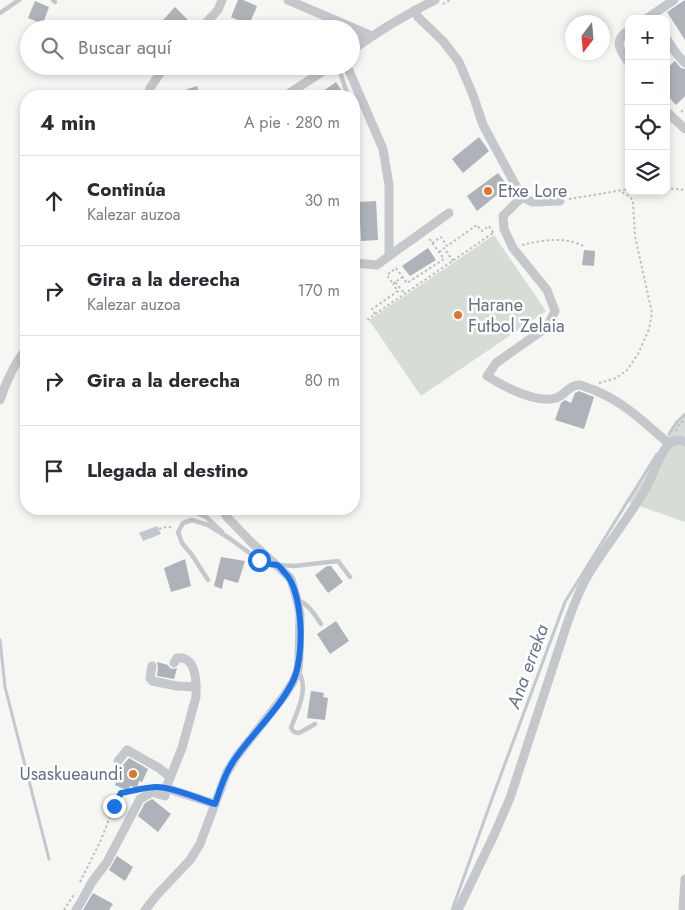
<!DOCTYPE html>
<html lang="es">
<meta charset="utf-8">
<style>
:root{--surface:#fff;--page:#f7f7f7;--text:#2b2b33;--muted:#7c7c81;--line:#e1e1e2}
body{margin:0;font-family:Jost,sans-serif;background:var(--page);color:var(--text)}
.controls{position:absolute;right:15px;top:15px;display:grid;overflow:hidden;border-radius:10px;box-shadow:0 2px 8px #0003}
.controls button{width:45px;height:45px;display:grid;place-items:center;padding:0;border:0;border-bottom:1px solid var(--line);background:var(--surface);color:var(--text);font:25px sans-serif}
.compass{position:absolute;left:565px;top:15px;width:45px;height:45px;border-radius:50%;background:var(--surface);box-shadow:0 2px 8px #0003;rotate:196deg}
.stop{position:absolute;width:15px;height:15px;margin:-11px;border:4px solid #1a73e8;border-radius:50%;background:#fff}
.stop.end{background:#1a73e8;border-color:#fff;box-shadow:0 1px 5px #0008}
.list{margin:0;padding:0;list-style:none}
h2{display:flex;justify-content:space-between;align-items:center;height:65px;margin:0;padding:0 20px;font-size:21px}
h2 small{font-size:16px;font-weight:400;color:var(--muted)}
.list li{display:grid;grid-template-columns:32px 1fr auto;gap:15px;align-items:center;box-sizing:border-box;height:90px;padding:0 20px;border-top:1px solid var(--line)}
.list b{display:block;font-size:19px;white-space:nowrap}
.list p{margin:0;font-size:16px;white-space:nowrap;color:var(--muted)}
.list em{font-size:16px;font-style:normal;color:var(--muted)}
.icon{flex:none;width:28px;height:28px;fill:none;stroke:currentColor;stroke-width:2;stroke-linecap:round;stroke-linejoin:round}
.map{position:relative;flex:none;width:685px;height:910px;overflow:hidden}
.search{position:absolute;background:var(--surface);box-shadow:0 2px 8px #0003;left:20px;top:20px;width:340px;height:55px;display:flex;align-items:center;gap:12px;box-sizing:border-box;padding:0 18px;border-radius:28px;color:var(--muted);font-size:19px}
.panel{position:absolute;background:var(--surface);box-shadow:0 2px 8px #0003;left:20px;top:90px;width:340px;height:425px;border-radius:20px}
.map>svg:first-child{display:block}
</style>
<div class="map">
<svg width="685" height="910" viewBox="0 0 685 910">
<rect width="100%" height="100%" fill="#f6f6f3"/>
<g fill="#d6ddd4">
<path d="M494,235L546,311L421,396L369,320Z"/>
<path d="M685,414V522L628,502L676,423Z"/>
</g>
<path fill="#c1c8cf" d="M157,526L161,534L143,541L139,533Z"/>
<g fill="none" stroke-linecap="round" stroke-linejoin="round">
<g stroke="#c1c8cf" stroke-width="3">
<path d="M669,434L676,423L685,414"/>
<path d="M0,640L5,687L49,859"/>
<path d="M452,910L493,796L565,602L657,454"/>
</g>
</g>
<g fill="#adb3b9">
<path d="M238,0H243L257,6L249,25L231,17Z"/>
<path d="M685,0V40L667,12Z"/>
<path d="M35,1L49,7L43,24L28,18Z"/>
<path d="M175,7L192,24L187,29H169L163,20Z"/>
<path d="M675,61L681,68L685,69V96L676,105L666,94V69Z"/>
<path d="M336,82L342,91L344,96H316Z"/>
<path d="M197,86L200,96H187L185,90Z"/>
<path d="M479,137L489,151L463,173L452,159Z"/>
<path d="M498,173L508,186L477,211L467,196Z"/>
<path d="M376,201L378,240L361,241L359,202Z"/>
<path d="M428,248L436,260L410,276L402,266Z"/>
<path d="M584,250L595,251L594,266L582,265Z"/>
<path d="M579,391L594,397L584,429L555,420L561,403L565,400L571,403L575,393Z"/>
<path d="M221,557L245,561L238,583L224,579L222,589L214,586Z"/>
<path d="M185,559L191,586L171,592L164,568Z"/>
<path d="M327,566H331L343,582L328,593L315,575Z"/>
<path d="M336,621L349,641L330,654L317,634Z"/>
<path d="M157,662L168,665L170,668L173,669L177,668L174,679L157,676L158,667Z"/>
<path d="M311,691L324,693L323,697L328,698L325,720L307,718Z"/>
<path d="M129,758L148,769L142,782L139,781L137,788L130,786L128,791L115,785L123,765Z"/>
<path d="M152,799L171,814L158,832L138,816L145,803Z"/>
<path d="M117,856L133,867L125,881L109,870Z"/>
<path d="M93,893L113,904L109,910H83Z"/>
</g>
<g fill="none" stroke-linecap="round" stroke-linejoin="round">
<g stroke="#bebfc2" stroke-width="2" stroke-dasharray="2.5 2.5" stroke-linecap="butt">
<path d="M443,4L450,0"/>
<path d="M681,112L685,108"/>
<path d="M666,188L685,190"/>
<path d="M569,199L629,189"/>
<path d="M432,243L441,237L447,246L477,225L482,231L489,226L494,234"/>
<path d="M522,245C542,240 567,236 585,247"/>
<path d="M439,252L444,248L453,261"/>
<path d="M403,277L395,282L405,294"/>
<path d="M395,282L393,284L387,275L396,268L407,283L444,259L428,237"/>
<path d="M375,314L372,309L398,291L393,284"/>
<path d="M369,320L368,319L493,233"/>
<path d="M599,383L616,378L627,370L638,354L649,329L652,313L635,236L633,201L630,197L619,190"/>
<path d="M676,431L678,426L685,419"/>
<path d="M159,529L166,527H173"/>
<path d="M80,882L101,840L114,806L121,793L135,790"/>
<path d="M64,910L75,893"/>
</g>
<g stroke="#c4c7cb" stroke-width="4.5">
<path d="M53,0L55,2"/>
<path d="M0,13L19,0"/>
<path d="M351,40L359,38L368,37"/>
<path d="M338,66L348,96"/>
<path d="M297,88L302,96"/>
<path d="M188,509L206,517L222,532"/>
<path d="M208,580L192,555L182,543L178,532L183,523L192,520L208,525L229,538L259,560L267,564L294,566L338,561L350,577"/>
<path d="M297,600C309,604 315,615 321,624"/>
<path d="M298,671C310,688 297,711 291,728L294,732L299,733L315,724"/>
</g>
<g stroke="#c4c7cb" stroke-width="9">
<path d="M288,0L372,36"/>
<path d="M415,10L418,17L423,22L443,41L459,62L473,95L483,125L522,197L532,202L560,201"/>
<path d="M646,19L674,0"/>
<path d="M200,29L218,10L222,0"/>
<path d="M629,30C612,41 620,50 629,63"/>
<path d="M666,38L676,53L685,63"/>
<path d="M351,51C378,31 405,15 435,0"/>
<path d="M347,66L383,149L389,185V256L377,265L354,263"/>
<path d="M148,96L150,88L165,66"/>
<path d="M285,96L331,66"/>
<path d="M666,111L685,129"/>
<path d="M522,197L503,216L504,229L513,248L547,290L555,311L547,327L496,363L487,376C503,386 536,404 556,398C564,396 569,385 579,385C583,385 589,389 594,390C624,402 645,423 669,444"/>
<path d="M389,256L449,213"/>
<path d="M0,400C6,382 14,364 26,349"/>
<path d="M174,663L177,658C193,656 196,674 196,687"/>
<path d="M152,666L150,678L152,681L177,686L196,687V697L182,748L166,788L215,804"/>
<path d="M118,761L127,750L159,768L170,777"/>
<path d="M76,910L81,902L92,882L107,862L140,799L152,792L165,796L166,788"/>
<path d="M145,910L157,895L190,860L200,844L227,772L237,756L284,696L293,682L298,670L299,659L300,614L297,600L291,579L285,573L251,542L227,517L222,509"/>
<path d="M458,910L494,835L510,798L566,627C572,610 578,592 587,577C604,548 626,522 643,493C653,478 656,459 668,445C672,440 679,439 685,442"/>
<path d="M683,910L685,879"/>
</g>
</g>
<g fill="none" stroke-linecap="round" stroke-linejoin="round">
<path stroke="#1a73e8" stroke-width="6" d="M114,806L121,793C133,791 145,787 157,787C172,787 200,799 215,804C221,787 226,770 237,756C255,731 278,710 292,683C305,660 304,592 285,573C283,571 280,566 277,565C275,564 272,565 269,564C266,564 262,562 259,560"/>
</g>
<g fill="#e17428" stroke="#fff" stroke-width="2">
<circle cx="488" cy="191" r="5"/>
<circle cx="458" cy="315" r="5"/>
<circle cx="133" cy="774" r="5"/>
</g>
<g text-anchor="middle" stroke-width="5" stroke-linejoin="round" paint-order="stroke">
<g font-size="18" fill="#667184" stroke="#fff" text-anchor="start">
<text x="498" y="197">Etxe Lore</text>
<text x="468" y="311">Harane<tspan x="468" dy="21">Futbol Zelaia</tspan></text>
<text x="123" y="780" text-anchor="end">Usaskueaundi</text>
</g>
<g font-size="19" font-style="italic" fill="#667887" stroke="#fff">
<text transform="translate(527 666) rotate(-70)" y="7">Ana erreka</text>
</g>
</g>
</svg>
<div class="controls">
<button>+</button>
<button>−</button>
<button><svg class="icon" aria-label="locate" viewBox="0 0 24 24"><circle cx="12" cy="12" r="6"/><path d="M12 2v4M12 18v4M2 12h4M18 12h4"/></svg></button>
<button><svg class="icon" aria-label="layers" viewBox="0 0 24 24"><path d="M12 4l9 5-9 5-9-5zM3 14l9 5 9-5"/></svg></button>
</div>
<svg class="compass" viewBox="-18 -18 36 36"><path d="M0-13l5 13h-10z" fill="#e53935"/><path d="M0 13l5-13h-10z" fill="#7c7c81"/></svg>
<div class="stop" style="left:259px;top:560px"></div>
<div class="stop end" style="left:114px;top:806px"></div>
<div class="search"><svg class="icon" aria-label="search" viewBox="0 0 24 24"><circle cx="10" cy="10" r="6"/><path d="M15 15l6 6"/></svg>Buscar aquí</div>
<section class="panel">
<h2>4 min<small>A pie · 280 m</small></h2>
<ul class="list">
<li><svg class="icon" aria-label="ahead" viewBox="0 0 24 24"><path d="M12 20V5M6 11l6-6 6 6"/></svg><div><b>Continúa</b><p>Kalezar auzoa</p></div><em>30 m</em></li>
<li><svg class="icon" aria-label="right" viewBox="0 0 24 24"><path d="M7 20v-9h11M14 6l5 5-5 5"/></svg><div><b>Gira a la derecha</b><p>Kalezar auzoa</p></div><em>170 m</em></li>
<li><svg class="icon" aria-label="right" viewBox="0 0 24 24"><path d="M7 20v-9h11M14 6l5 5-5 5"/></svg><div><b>Gira a la derecha</b></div><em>80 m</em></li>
<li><svg class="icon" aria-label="arrive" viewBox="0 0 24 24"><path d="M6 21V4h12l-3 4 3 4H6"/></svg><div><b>Llegada al destino</b></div></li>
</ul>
</section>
</div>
